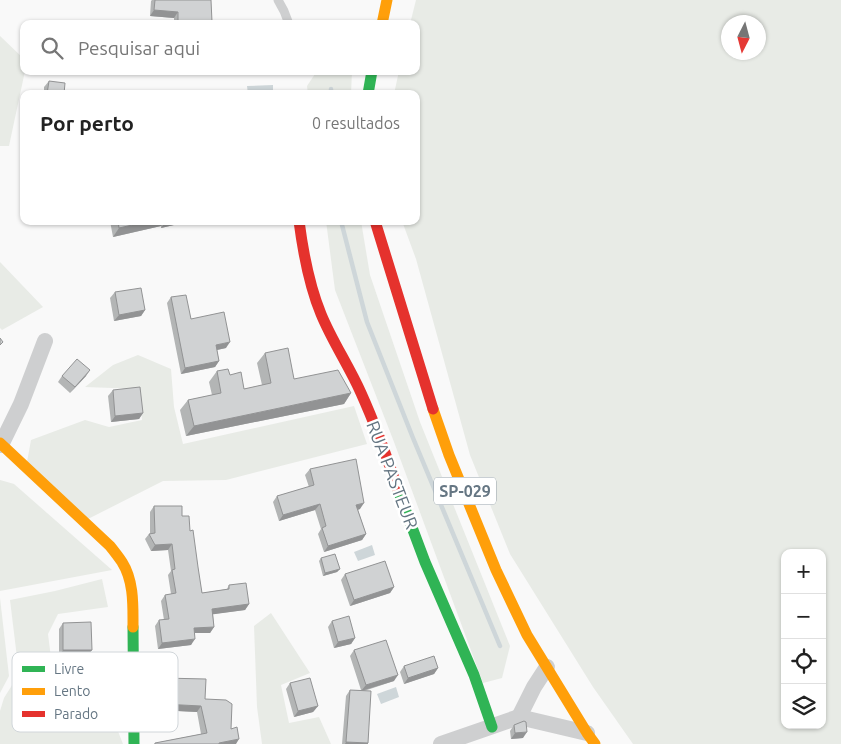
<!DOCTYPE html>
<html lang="pt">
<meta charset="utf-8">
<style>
:root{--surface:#fff;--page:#f2f2f2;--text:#222;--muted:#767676;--line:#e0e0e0}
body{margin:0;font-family:Ubuntu,sans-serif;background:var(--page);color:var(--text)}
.controls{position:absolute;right:15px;bottom:15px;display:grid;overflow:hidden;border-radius:10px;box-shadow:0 1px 4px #0004}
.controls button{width:45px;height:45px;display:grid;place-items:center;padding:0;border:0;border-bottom:1px solid var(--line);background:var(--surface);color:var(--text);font:25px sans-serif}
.compass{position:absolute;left:721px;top:15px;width:45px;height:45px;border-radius:50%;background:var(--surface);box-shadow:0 1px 4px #0004;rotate:186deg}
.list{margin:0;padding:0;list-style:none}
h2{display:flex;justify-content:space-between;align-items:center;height:65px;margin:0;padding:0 20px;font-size:21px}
h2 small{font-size:16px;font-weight:400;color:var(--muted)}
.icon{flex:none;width:28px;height:28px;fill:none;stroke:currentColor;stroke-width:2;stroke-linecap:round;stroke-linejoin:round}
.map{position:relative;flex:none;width:841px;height:744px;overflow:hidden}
.search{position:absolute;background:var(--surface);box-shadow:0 1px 4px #0004;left:20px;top:20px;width:400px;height:55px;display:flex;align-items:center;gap:12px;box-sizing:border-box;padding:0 18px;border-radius:10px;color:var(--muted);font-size:19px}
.panel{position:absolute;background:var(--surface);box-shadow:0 1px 4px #0004;left:20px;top:90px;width:400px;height:135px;border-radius:10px}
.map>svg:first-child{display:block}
</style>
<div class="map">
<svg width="841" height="744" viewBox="0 0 841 744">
<rect width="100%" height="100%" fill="#f9f9f9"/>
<g fill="#e8ebe6" fill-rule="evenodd">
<path d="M416,0H841V744H633L593,687L510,554L470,455L416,259L402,221H416V94H394L399,71H416V24H410ZM728,22H758V52H728ZM785,553H822V725H785Z"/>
<path d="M0,36L24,59V71H25L9,146H0Z"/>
<path d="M317,71H352L351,94H308L307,86Z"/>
<path d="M326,221H361L370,275L420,422L510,646L502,678L483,683L394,442L335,290Z"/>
<path d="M0,262L43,307L2,330L0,328Z"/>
<path d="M138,355L171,369L174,407L183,444L354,406L367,444L226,480L163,481L88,519L27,462L31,440L85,420L109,427L142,420L139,389L85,387L113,365Z"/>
<path d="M0,480L14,484L112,570L0,591Z"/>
<path d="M102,579L108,607L58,614L48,634L53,674L55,708L86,715L108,706L123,744H0V711L4,698L19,674L10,600L55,591Z"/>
<path d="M0,598L9,676L0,693Z"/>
<path d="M271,613L310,673L281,685L289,723L319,717L331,744H262L257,707L254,626Z"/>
</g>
<g fill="#ced6d9">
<path d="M273,85V94H248L247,86Z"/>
<path d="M372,545L375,555L358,561L354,552Z"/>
<path d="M396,687L399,697L381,704L377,694Z"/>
</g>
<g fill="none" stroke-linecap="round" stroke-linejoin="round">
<g stroke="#ced6d9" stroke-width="4.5">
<path d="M331,94V89"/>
<path d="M341,221L367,322L413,438L500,646"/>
</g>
<path stroke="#cecfd0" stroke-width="9" d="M278,0L284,11L289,24"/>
<g stroke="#cecfd0" stroke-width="16">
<path d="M1,445L21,404L45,341"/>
<path d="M519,717L534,687L547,667"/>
<path d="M441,744L519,717L587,733"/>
</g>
<g stroke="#30b455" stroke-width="11">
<path d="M368,94L372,71"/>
<path d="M398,490L425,562L474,675L492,727"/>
<path d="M133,627L134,744"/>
</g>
<g stroke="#ff9f0a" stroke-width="11">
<path d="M382,24L387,0"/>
<path d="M433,409L449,455L496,570L527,635L587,733L595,744"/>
<path d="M0,443L110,546C114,551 118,556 122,562C134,581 133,605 133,627"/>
</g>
<g stroke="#e5322d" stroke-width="11">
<path d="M299,221C303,252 309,285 321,314C332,341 349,366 361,393C375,424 387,457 398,490"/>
<path d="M375,221L433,409"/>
</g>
</g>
<g fill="#b3b5b5">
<path d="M152,0H211V24H174V18L150,16L151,1Z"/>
<path d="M49,81L64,94H44V87Z"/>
<path d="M110,221H191L161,228V226L113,237Z"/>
<path d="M115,292L145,310L141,316L114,321L110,298Z"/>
<path d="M171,297L191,319L226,348L217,350L219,361L215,367L181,374L167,303Z"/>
<path d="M265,353L294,379L351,393L344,404L186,436L180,410L188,400L212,395L209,382L217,371L230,375L244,389L262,385L257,363Z"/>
<path d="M62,376H86L70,393L58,382Z"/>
<path d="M113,390L143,413L139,419L111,422L108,396Z"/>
<path d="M310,469L360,509L358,510L366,534L362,540L324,552L318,534L321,529L315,510L279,521L273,502L277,496L309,487L305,475Z"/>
<path d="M154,506L182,516L190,531L202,593L227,589L229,585L249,604L245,610L213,614L214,627L210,633H195L191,645L158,649L155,626L159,620H164L161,601L165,595L171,594L168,575L171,571L168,550L151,551L145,539L149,534H150V512Z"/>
<path d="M321,558L340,569L337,572L323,576L319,561Z"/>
<path d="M345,574L394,587L390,593L350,606L341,580Z"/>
<path d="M332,621L355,638L351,644L334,648L328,627Z"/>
<path d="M63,623L92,650L87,656H59V629Z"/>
<path d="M354,650L394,681L364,691L368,744H342L346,696L350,690H361L350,656Z"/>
<path d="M84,666L114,695L83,699L80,672Z"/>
<path d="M404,666L438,668L434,674L404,684L400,672Z"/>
<path d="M163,678L205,699L231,729L236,744H154L155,743L201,734L197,712L158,710L159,684Z"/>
<path d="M290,683L318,706L313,712L294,717L286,689Z"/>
<path d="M514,725L523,738L511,739L510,731Z"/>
</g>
<g fill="#929394">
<path d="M154,10L178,12L174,18L150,16Z"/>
<path d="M212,22L211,24H178V23Z"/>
<path d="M150,221H164L161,226L113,237L119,228Z"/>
<path d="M166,221H191L161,228Z"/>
<path d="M145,310L141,316L114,321L119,315Z"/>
<path d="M230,342L226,348L212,351L216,345Z"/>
<path d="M219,361L215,367L181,374L185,368Z"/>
<path d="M90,370L86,376L70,393L75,387Z"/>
<path d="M351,393L344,404L186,436L194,426Z"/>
<path d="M143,413L139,419L111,422L115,416Z"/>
<path d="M364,503L360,509L352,511L356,505Z"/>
<path d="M320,504L315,510L279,521L283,515Z"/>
<path d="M366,534L362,540L324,552L328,546Z"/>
<path d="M172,544L168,550L151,551L155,545Z"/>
<path d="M340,569L337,572L323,576L325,573Z"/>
<path d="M394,587L390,593L350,606L354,600Z"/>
<path d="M249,604L245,610L208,615L212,609Z"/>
<path d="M214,627L210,633H190L194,628Z"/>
<path d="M355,638L351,644L334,648L338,642Z"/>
<path d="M195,639L191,645L158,649L162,643Z"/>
<path d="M63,650H92L87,656H59Z"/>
<path d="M438,668L434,674L404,684L408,678Z"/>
<path d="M398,675L394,681L361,691L366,685Z"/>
<path d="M118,689L114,695L83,699L87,693Z"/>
<path d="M162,704L201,706L197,712L158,710Z"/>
<path d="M318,706L313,712L294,717L298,711Z"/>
<path d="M527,732L523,738L511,739L515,733Z"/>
<path d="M239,739L236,744H218L219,743Z"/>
<path d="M346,742L368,743V744H345Z"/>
</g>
<g fill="#d0d2d3" stroke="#929394">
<path d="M155,0H211L212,22L178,23V12L154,10Z"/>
<path d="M49,81L65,83L64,94H47Z"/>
<path d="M118,221H150L119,228Z"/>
<path d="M141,288L145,310L119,315L115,292Z"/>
<path d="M186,295L191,319L224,312L230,342L216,345L219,361L185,368L171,297Z"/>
<path d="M0,338L3,342L0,345Z"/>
<path d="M288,348L294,379L338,370L351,393L194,426L188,400L221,393L217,371L228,369L230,375L241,372L244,389L271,383L265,353Z"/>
<path d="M77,359L90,370L75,387L62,376Z"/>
<path d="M140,387L143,413L115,416L113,390Z"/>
<path d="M356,459L364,503L356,505L366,534L328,546L322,528L326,526L320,504L283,515L277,496L314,485L310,469Z"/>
<path d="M154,506H182V516H189L190,531L193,530L198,567L202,593L229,589V585L246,583L249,604L212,609L214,627L194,628L195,639L162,643L159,620L169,619L165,595L176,593L172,570L175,569L172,544L155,545L149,534L155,533Z"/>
<path d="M335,554L340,569L325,573L321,558Z"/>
<path d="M385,561L394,587L354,600L345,574Z"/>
<path d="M349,616L355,638L338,642L332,621Z"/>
<path d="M91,622L92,650H63V623Z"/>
<path d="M386,640L398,675L366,685L354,650Z"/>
<path d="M434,656L438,668L408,678L404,666Z"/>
<path d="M163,678L206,679L205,699L226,700L232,704L231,729L237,727L239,739L219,743V744H155V743L207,733L201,706L162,704Z"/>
<path d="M310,678L318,706L298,711L290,683Z"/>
<path d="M350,690L371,691L368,743L346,742Z"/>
<path d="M524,721L526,722L527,732L515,733L514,725Z"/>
</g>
<g text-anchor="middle" stroke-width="5" stroke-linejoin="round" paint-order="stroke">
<rect fill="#fff" stroke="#939fa8" stroke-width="1" x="434" y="477.5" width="62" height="27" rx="4"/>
<g font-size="16" font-weight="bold" fill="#657683">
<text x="465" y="497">SP-029</text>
</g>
<g font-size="18" fill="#657683" stroke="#fff">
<text transform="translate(392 475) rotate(69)" y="6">RUA PASTEUR</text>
</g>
</g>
<rect x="12" y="652" width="166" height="80" rx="8" fill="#fff" stroke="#d1d6da" stroke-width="1"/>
<rect x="22" y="666" width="23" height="6" fill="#30b455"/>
<rect x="22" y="688" width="23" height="7" fill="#ff9f0a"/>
<rect x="22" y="711" width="23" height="6" fill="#e5322d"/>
<g font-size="14" fill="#657683">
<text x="54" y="674">Livre</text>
<text x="54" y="696">Lento</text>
<text x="54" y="719">Parado</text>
</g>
</svg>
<div class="controls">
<button>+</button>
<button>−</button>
<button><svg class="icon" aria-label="locate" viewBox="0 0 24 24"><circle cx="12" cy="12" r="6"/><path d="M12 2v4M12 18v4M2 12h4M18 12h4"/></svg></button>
<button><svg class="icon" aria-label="layers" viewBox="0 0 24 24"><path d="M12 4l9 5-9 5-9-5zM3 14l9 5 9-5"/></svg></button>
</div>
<svg class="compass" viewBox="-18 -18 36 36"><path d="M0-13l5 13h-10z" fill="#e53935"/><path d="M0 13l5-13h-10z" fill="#767676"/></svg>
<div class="search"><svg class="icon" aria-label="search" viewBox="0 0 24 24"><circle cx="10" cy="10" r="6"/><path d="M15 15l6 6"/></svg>Pesquisar aqui</div>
<section class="panel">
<h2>Por perto<small>0 resultados</small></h2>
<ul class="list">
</ul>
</section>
</div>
